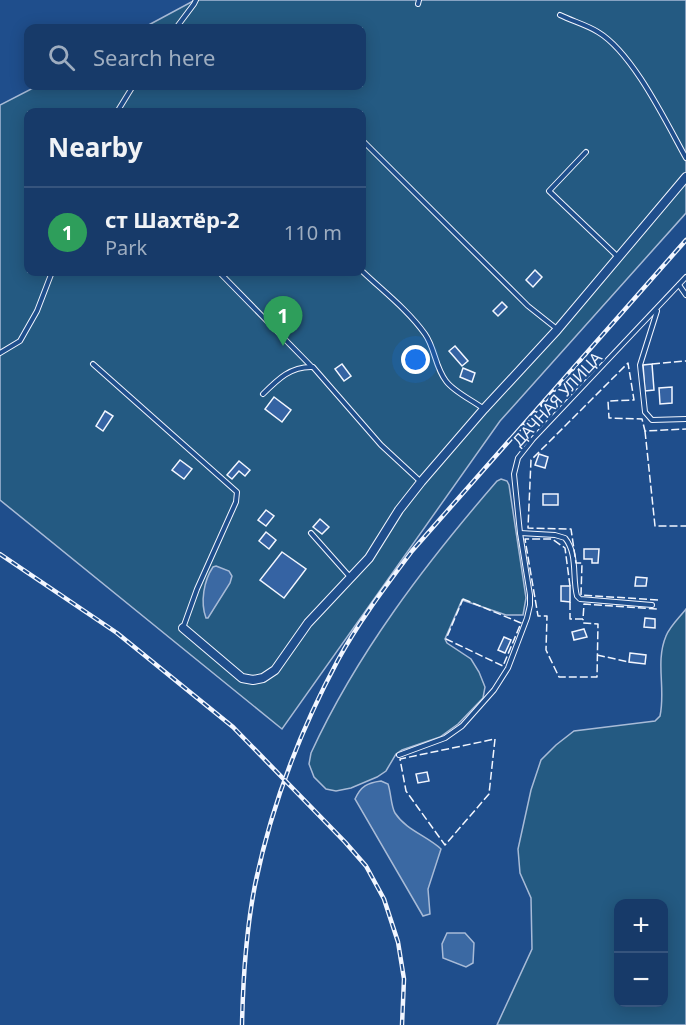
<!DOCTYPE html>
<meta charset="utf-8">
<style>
:root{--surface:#173a69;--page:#20416f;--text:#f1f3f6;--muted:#9eadc0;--line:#36547d;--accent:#ffb74d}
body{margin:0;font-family:"Noto Sans",sans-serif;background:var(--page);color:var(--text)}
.controls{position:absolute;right:18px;bottom:18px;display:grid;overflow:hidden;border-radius:12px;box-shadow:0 3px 15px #0003}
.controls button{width:54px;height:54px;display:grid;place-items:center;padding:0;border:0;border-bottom:2px solid var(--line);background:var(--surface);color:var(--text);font:30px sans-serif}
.you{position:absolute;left:416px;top:360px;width:21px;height:21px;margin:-15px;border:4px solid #fff;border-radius:50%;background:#1a73e8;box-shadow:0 0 0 9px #1a73e833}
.badge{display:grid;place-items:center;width:39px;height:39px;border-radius:50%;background:var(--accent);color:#fff;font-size:20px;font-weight:700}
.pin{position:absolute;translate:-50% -50px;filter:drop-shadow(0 2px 3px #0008)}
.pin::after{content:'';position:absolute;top:32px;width:21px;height:18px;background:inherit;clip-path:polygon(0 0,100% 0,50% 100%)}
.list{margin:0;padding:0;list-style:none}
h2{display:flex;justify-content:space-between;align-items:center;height:78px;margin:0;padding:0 24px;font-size:26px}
h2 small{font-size:20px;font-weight:400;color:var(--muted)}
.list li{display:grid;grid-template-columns:39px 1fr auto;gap:18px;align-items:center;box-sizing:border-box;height:90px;padding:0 24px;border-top:2px solid var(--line)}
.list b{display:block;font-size:22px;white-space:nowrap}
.list p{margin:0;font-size:20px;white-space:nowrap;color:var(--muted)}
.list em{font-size:20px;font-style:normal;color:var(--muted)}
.icon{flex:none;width:33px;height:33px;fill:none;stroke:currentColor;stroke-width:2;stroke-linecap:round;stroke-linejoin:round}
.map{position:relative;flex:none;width:686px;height:1025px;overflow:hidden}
.search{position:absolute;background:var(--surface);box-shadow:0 3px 15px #0003;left:24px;top:24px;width:342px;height:66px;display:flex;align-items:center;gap:15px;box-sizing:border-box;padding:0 21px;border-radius:12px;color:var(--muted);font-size:22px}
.panel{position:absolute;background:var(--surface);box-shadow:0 3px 15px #0003;left:24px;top:108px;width:342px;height:168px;border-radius:12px}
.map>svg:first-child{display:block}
</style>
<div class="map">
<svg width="686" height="1025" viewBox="0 0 686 1025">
<rect width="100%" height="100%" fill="#1f4e8c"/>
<g fill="#245a82" stroke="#a8bbd7" stroke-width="1.5" fill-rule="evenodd">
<path d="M195,0H686V213L500,421L282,729L0,500V105L37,86H362V28H143ZM28,112H362V272H28Z"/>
<path d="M501,479L507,481L509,485L526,598L523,615H506L462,600L445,639L447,643L471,659L479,672L485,687L483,698L458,724L440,737L402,750L396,754L386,771L377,777L351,788L336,791L326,789L314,777L309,764L311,753C357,653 426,563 497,481Z"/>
<path d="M686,609V1025H497L532,949L531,898L520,873L518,849L531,790L541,760L556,745L574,731L647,722L655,721L660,716C666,689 655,662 666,636C670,626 680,617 686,609ZM618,904H664V1002H618Z"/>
</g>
<g fill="#3b69a3" stroke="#a8bbd7" stroke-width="1.5">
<path d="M216,566L229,571L232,576L230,583L208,618H206C200,602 204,580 213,567Z"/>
<path d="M381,781L388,784C391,792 391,807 395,813C406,830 427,836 441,849L428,889L430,914L423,916L355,799C361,786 367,783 381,781Z"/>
<path d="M447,933H465L474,943L473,963L466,967L443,958L442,944Z"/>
</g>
<g fill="#3563a3" stroke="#f2f6ff" stroke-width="1.5">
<path d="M535,270L542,277L533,287L526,280Z"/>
<path d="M502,302L507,307L498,316L493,311Z"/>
<path d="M455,346L468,361L462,366L449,351Z"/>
<path d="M342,364L351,376L344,381L335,369Z"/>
<path d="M652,364L654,390L645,391L643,365Z"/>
<path d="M463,368L475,373L472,382L460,377Z"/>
<path d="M672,387V403L660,404L659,388Z"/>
<path d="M274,397L291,410L282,422L265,409Z"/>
<path d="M105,411L113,416L103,431L96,426Z"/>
<path d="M539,454L548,457L545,468L535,465Z"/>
<path d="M180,460L192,469L184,479L172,470Z"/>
<path d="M239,461L250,470L245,476L239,471L232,479L227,475Z"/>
<rect x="543" y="494" width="15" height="11"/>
<path d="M266,510L274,516L266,526L258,520Z"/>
<path d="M320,519L329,527L322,534L313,527Z"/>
<path d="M266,532L276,540L269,549L259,541Z"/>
<path d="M584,549H599L598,563H592V559H584Z"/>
<path d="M282,552L306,569L284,598L260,580Z"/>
<path d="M636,577L647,578L646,586H635Z"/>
<path d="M561,586H570V602L561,601Z"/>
<path d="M645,618L655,619V628L644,627Z"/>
<path d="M584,629L587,637L574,640L572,632Z"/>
<path d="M504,637L511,640L505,653L498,650Z"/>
<path d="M630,653L646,655L645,664L629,662Z"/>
<path d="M427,772L429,781L418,783L416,774Z"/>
</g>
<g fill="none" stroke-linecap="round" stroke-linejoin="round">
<g stroke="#f2f6ff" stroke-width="6">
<g id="lane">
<path d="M418,4L419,0"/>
<path d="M560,15C572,21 587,25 598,32C633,53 666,122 686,158"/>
<path d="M176,28L194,4L196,0"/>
<path d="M117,112L133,86"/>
<path d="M362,140L528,306L557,329"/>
<path d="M586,152L549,191L618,257"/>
<path d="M362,271C383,291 408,310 425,334C435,348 435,367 446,381C454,392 472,400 484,409"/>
<path d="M219,272L312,367"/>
<path d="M679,285L686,295"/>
<path d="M657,311L640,365L645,412L652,420L686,419"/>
<path d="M0,353L20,341L37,311L52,272"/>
<path d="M93,364L237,492L236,502L197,589L183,628"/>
<path d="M263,394C278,379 291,366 313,367L381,445L421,482"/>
<path d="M311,533L350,577"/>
<path d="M520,533L555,535L565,538C578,554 572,577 577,596L580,599L652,605"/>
<path d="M399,755L445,738L462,726L494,690L508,668L527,618L530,605V595L520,533L514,474L518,458L533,439L686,277"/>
</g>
</g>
<g stroke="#f2f6ff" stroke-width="10">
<path id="street" d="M183,628L242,678L253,680L263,678L275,670L308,623L369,558L399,510L421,482L484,409L557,330L686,177"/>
</g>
<use href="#lane" stroke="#1f4e8c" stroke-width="4"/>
<use href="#street" stroke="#1f4e8c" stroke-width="8"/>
<g stroke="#f2f6ff" stroke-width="4.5">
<g id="rail">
<path d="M0,554L117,633L233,727L345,842L366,866L384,899L398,942L404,979L402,1025"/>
<path d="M242,1025C243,978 246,931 255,885C271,807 301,729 338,660C359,621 386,586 412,551L686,240"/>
</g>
</g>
<use href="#rail" stroke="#1f4e8c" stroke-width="2" stroke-dasharray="7" stroke-linecap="butt"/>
<g stroke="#f2f6ff" stroke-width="1.5" stroke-dasharray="8 3" stroke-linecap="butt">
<path d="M652,364L686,361"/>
<path d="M645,431L655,526H686"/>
<path d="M570,586L565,548L552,539H525L538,616H547L546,650L559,677H597L598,624L583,623V619"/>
<path d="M463,599L521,623L503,666L446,639Z"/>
<path d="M658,600L581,595L582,563H576L571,529L528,528L531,460L628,363L634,400L608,401L609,418L642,419L645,431L686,429"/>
<path d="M570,602V619H583L584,604L657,609"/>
<path d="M597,655L629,662"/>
<path d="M495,739L489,794L445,845L406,791L400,759Z"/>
</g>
</g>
<g text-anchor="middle" stroke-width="4.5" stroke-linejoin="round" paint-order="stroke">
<g font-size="16" fill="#f2f6ff" stroke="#1f4e8c">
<text transform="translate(557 399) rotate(-47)" y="6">ДАЧНАЯ УЛИЦА</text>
</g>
</g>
</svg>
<div class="controls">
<button>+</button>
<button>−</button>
</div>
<div class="you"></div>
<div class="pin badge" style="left:283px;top:346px;background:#2e9e5b">1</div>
<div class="search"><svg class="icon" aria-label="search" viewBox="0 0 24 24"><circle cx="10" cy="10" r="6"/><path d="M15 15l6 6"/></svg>Search here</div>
<section class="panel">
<h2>Nearby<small></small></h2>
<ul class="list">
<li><span class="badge" style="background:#2e9e5b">1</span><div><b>ст Шахтёр-2</b><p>Park</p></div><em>110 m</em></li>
</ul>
</section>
</div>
